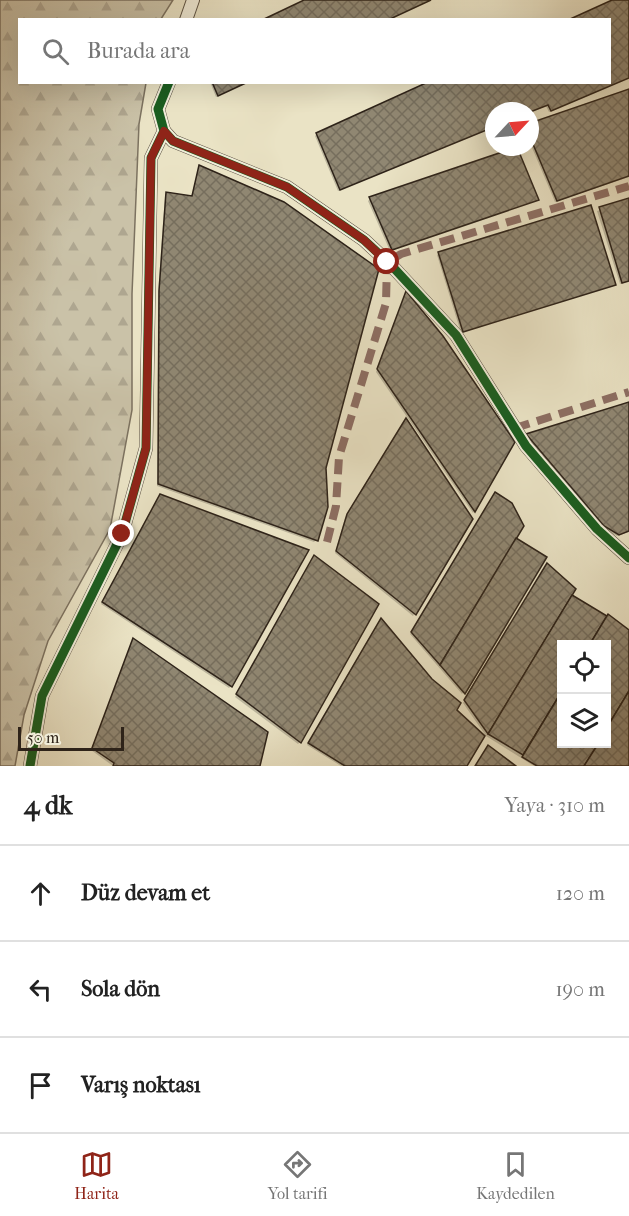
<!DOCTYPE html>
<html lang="tr">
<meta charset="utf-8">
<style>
:root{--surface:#fff;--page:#f6f6f6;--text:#222;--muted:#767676;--line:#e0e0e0;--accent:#8f2418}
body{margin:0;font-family:"IM FELL French Canon",serif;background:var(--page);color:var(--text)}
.controls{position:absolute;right:18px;bottom:18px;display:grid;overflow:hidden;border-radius:0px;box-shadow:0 6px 24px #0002}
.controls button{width:54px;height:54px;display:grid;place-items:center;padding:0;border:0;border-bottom:2px solid var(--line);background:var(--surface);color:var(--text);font:30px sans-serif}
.compass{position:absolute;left:485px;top:102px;width:54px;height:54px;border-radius:50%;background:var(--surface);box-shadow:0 6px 24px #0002;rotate:64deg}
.scale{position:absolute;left:18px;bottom:15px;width:106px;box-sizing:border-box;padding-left:6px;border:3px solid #2e2319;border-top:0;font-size:16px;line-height:21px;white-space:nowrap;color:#2e2319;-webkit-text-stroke:4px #f1edd9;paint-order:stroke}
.stop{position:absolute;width:18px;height:18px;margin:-14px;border:4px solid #8f2418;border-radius:50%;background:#fff}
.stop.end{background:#8f2418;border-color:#fff;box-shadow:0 2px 6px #0008}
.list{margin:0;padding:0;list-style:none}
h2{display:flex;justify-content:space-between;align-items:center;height:78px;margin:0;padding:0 24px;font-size:26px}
h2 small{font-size:20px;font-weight:400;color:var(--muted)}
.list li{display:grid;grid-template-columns:39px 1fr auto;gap:18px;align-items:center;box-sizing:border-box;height:96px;padding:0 24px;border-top:2px solid var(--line)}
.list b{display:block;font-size:22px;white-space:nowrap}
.list em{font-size:20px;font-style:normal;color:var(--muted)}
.icon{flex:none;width:33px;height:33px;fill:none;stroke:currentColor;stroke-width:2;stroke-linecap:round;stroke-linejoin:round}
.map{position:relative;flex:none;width:629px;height:766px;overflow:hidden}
.search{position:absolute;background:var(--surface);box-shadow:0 6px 24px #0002;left:18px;right:18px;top:18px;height:66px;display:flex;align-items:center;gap:15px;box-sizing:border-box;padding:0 21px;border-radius:0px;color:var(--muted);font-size:22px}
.sheet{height:366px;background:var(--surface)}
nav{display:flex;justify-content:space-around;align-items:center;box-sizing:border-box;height:84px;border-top:2px solid var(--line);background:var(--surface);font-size:16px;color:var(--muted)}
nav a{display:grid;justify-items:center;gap:3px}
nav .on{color:var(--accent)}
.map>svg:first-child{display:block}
</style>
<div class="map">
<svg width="629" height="766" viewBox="0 0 629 766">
<defs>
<pattern id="forest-firs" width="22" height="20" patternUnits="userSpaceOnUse" patternTransform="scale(1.5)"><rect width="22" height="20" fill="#cac2a8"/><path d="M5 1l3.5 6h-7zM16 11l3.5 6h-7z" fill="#aea690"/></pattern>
<pattern id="building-cross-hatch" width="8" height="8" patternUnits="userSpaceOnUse" patternTransform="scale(1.5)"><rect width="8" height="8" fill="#908772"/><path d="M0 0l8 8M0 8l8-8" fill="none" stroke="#766e5d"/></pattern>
</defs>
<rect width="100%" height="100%" fill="#eae3c5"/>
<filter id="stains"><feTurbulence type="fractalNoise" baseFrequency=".00333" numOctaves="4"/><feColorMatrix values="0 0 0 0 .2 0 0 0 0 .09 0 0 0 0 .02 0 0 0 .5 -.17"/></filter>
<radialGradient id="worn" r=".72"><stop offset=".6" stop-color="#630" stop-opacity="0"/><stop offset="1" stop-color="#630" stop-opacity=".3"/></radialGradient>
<path fill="url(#forest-firs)" stroke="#7c7260" stroke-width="1.5" d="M0,0H173L161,19L20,20V82L146,83L139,124L132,294V410L110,529L48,641L24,715L15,766H0Z"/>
<g fill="#0003" fill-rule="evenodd">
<path d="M615,0H629V78L549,112L546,106L530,113L494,111V127L338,191L315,136L317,134L610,82V20Z"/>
<path d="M210,82H248L216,97Z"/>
<path d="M629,90V177L555,202L530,143V124Z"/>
<path d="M199,166L316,540L314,542L157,486L158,294L165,195L167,193L191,198Z"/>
<path d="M370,199L538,200L390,251L368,201Z"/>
<path d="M629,200V281L620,284L597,211Z"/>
<path d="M439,253L614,284L461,333L437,255Z"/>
<path d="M406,293L513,442L473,513L376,372Z"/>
<path d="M629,403V532L617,536L602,528L525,437Z"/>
<path d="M404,422L472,519L413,616L335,553L345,518Z"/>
<path d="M493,496L514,539L545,558L462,694L410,634Z"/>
<path d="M158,498L231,686L229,688L101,604Z"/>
<path d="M312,559L300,742L298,744L235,697Z"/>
<path d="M545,567L570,595L629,631V766H534L486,736L463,703ZM562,644H606V744H562Z"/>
<path d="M379,622L455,710L465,766H341L307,745Z"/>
<path d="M133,640L259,766H113L91,750Z"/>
</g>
<g fill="url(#building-cross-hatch)" stroke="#2e2319" stroke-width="1.5">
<path d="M304,0H431L388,20H262Z"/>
<path d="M612,0H629V78L551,111L548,105L530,112L494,111V127L340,190L316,133L428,82H610V20H568Z"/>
<path d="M212,82H248L218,96Z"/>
<path d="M629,89V176L557,201L530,137V123Z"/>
<path d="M517,147L539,200L392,250L369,197Z"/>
<path d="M199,165L284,202L379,269L326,468L328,507L318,541L158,484L159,291L166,192L192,196Z"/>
<path d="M629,198V281L622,283L599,207Z"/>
<path d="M591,205L616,285L463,332L438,252Z"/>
<path d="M406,291L443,336L515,442L475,512L377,369Z"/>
<path d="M629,402V531L619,535L604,526L526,434Z"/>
<path d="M406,418L473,519L416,615L336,551L347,514Z"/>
<path d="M495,492L512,503L524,526L440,665L411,632Z"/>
<path d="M160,494L309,550L232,687L102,602Z"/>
<path d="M516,538L547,557L465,694L440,665Z"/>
<path d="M314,555L379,604L301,743L236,694Z"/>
<path d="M547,563L576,589L488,734L464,700Z"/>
<path d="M572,595L607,616L590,644H562V691L523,755L488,734Z"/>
<path d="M608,614L629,630V691L606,729V644H590Z"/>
<path d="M381,618L432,679L461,703L457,710L485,736L467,766H345L308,743Z"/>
<path d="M133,638L268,732L260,766H113L114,763L92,748Z"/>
<path d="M562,691V744H598L584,766H537L522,757Z"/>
<path d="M629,691V766H584L598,744H606V729Z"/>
<path d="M488,745L516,766H475Z"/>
</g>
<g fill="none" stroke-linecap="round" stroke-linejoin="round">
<g stroke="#5d5344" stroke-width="14">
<g id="minor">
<path d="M186,20L193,0"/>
<path d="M164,131L173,141L287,187L364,240L391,265L456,335L526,446L597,529L629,558"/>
<path d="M30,766L42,696L122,534L146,448L151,158L164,131L158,109L169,82"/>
</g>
</g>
<use href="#minor" stroke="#f1edd9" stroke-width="12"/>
<g stroke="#8d6e63" stroke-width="8" stroke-dasharray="15 8" stroke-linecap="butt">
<path d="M515,428L629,392"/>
<path d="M327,542L336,506L339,457L386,303L387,262L401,254L629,186"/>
</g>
<g stroke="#f1edd9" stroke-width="13">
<g id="cycleway">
<path d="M164,131L173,141L287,187L364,240L391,265L456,335L526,446L597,529L629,558"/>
<path d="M30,766L42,696L122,534L146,448L151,158L164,131L158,109L169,82"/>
</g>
</g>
<use href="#cycleway" stroke="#1b5e20" stroke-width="9"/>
</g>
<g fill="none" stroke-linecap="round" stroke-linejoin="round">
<path stroke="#8f2418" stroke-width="8" d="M122,534L146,448L151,158L164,131L173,141L287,187L364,240L387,262"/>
</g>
<rect width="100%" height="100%" filter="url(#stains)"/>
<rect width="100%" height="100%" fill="url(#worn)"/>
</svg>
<div class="controls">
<button><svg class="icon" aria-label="locate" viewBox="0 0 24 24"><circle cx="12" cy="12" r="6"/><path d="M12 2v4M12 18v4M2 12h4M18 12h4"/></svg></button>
<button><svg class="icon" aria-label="layers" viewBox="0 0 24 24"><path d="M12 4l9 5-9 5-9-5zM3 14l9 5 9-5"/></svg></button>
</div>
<svg class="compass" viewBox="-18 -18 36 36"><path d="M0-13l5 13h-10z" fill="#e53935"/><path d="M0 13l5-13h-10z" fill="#767676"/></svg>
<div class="scale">50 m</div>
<div class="stop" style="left:387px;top:262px"></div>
<div class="stop end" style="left:122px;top:534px"></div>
<div class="search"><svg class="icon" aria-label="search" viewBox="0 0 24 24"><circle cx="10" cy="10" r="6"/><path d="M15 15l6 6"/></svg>Burada ara</div>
</div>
<section class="sheet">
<h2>4 dk<small>Yaya · 310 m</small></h2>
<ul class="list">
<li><svg class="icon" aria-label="ahead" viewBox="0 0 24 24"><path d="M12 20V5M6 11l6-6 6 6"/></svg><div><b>Düz devam et</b></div><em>120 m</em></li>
<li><svg class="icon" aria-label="left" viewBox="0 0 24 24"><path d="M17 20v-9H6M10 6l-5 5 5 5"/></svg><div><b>Sola dön</b></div><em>190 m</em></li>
<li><svg class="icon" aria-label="arrive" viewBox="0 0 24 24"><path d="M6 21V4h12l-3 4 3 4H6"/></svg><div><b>Varış noktası</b></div></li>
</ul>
</section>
<nav>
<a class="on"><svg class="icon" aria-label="map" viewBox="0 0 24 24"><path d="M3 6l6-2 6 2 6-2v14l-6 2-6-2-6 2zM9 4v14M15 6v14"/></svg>Harita</a>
<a><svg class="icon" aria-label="directions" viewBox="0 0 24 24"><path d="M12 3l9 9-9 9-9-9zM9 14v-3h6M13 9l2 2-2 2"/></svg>Yol tarifi</a>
<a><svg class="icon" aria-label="saved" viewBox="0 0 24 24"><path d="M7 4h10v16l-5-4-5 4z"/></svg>Kaydedilen</a>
</nav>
